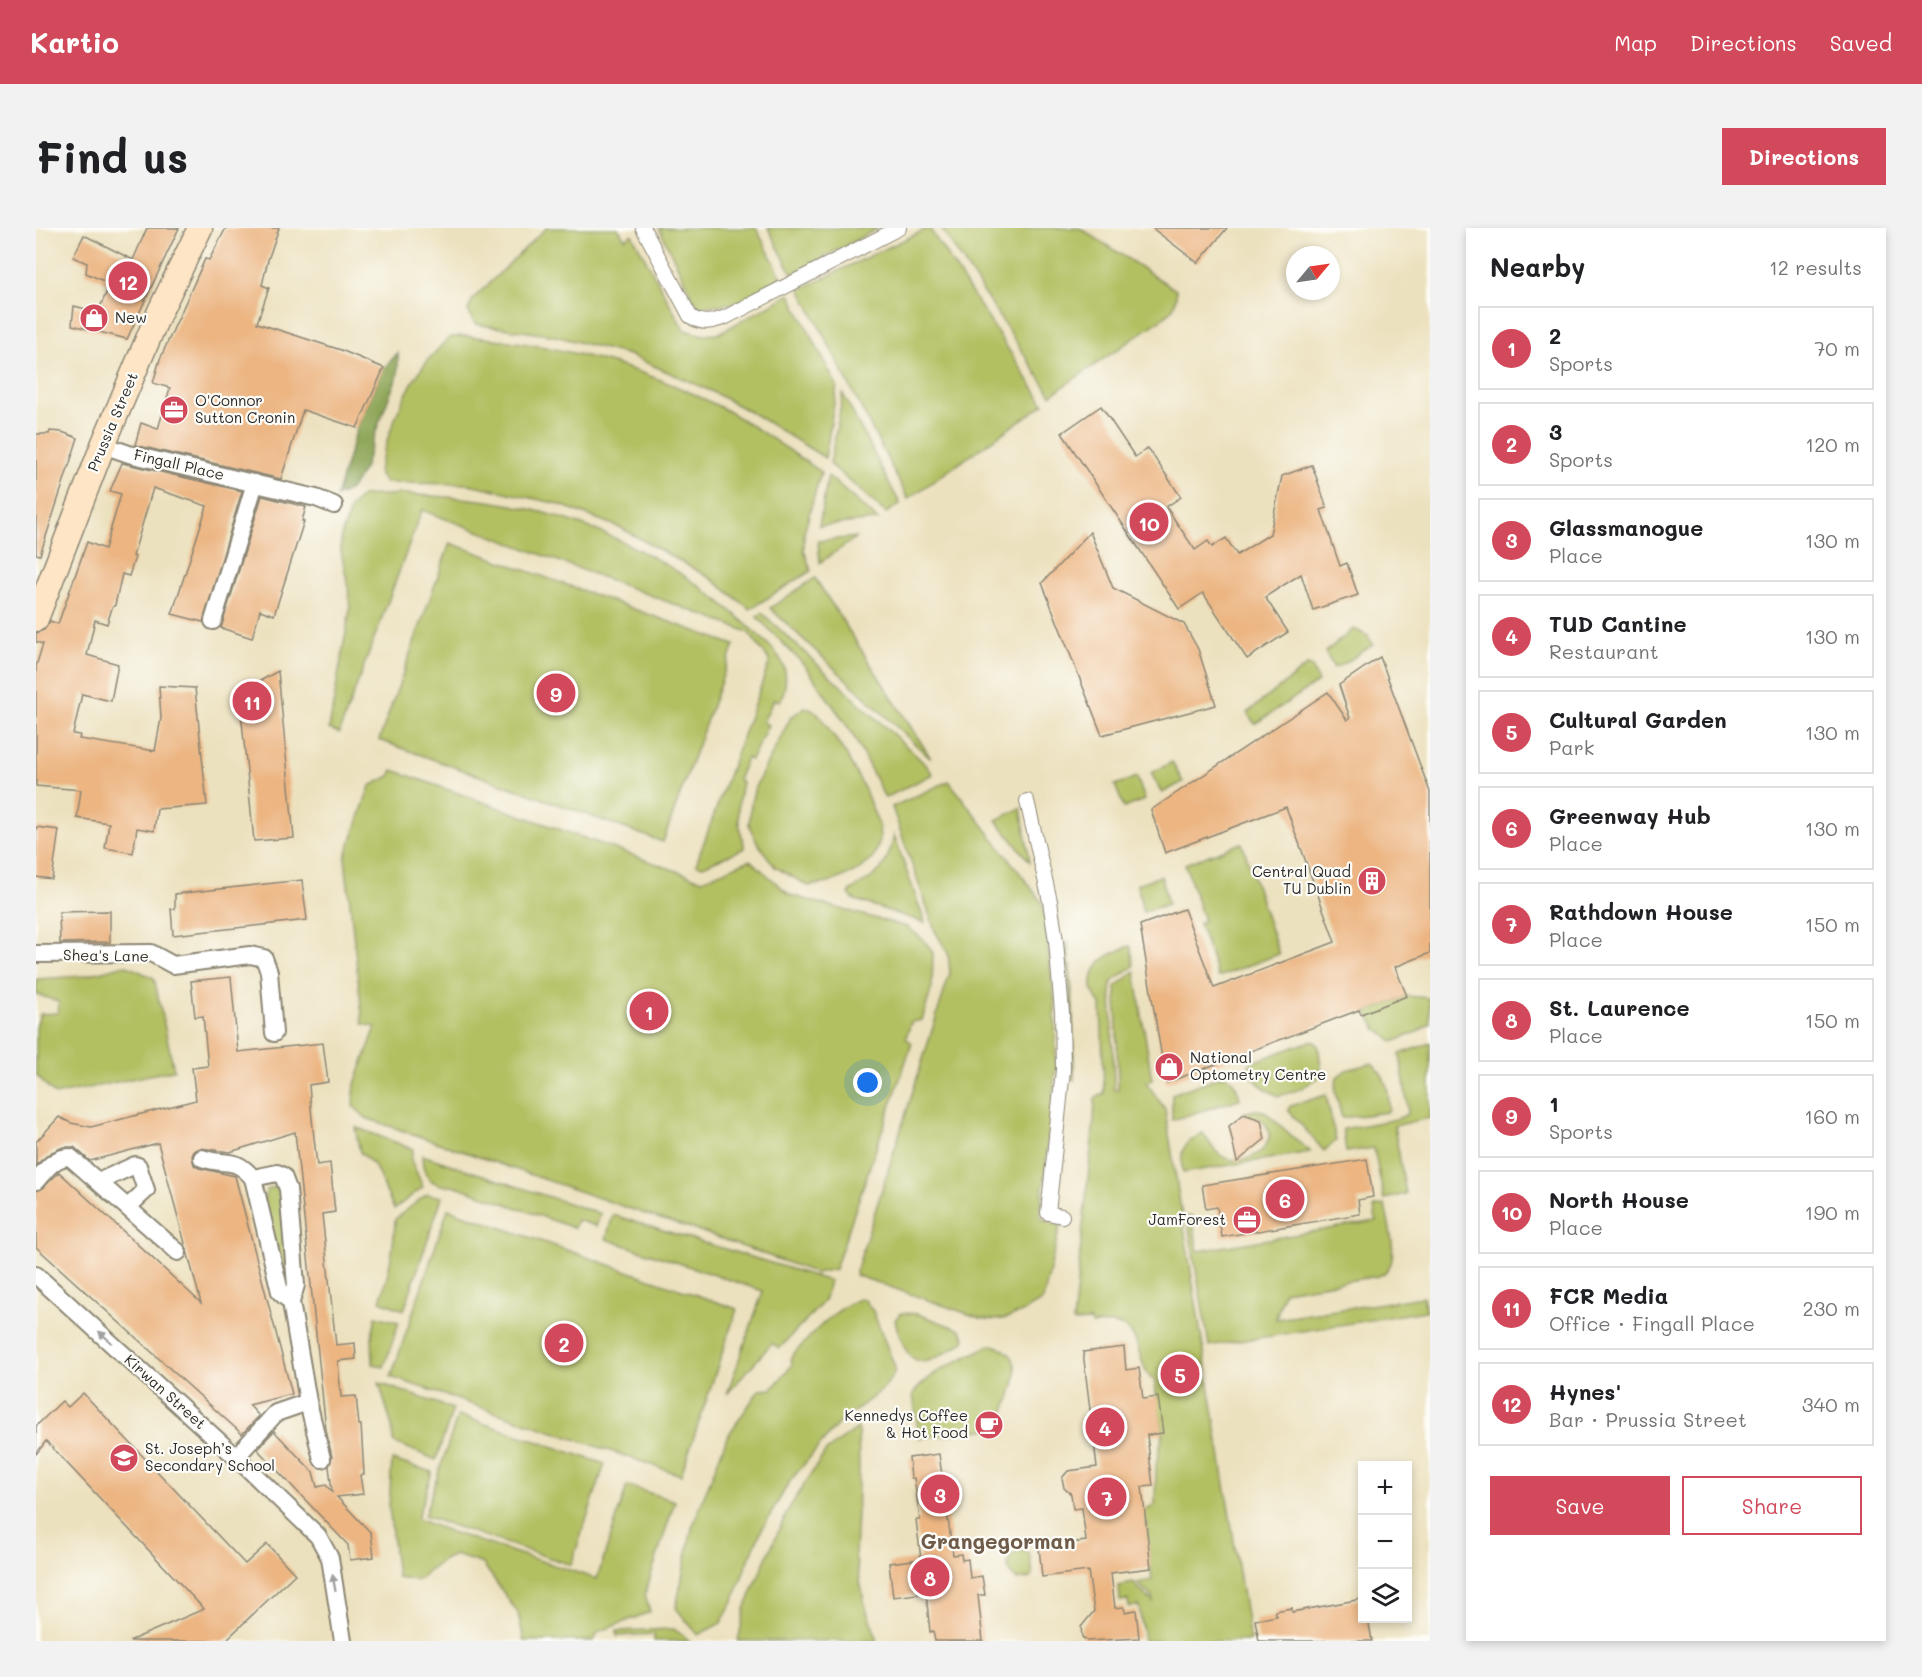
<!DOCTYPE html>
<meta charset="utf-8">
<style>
:root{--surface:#fff;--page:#f2f2f2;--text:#202124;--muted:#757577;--line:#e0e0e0;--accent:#d1495b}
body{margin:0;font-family:Mali,sans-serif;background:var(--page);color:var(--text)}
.controls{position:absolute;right:18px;bottom:18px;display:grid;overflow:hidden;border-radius:0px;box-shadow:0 3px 9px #0003}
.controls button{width:54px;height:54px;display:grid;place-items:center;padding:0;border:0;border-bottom:2px solid var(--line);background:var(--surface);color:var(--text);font:30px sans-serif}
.compass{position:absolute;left:1250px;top:18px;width:54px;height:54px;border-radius:50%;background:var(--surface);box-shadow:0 3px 9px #0003;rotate:61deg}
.you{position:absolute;left:832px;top:855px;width:21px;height:21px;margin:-15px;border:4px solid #fff;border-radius:50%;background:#1a73e8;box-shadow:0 0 0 9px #1a73e833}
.badge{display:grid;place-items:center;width:39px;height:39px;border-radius:50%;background:var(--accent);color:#fff;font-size:20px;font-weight:700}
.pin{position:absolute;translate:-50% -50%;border:3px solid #fff;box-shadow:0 2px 6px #0006}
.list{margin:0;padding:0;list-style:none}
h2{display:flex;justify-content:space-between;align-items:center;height:78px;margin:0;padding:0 24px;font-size:26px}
h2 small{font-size:20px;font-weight:400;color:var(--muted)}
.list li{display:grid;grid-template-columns:39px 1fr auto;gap:18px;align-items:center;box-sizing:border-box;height:84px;margin:0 12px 12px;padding:0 12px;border:2px solid var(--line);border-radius:0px}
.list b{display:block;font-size:22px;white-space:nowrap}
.list p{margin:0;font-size:20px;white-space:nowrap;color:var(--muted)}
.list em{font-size:20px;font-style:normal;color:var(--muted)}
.actions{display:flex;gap:12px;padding:18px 24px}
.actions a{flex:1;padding:14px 0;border:2px solid var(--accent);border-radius:0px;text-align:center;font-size:21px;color:var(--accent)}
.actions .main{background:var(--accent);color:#fff}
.icon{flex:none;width:33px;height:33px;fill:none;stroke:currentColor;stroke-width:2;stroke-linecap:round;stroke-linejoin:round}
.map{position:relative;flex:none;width:1394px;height:1413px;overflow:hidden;border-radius:0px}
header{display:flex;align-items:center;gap:36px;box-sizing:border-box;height:84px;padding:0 30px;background:var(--accent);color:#fff}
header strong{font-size:28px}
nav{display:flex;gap:33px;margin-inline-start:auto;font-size:21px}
.intro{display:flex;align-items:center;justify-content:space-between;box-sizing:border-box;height:144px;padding:0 36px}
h1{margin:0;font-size:42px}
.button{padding:15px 27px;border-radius:0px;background:var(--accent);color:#fff;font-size:21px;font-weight:700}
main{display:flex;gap:36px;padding:0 36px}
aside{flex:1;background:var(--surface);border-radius:0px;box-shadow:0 3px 9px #0003}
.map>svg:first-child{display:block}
</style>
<header>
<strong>Kartio</strong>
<nav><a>Map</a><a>Directions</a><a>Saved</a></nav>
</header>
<div class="intro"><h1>Find us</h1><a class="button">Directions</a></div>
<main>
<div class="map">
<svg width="1394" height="1413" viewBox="0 0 1394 1413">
<rect width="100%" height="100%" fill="#fdfcf7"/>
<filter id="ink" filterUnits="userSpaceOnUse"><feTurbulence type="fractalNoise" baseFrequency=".0167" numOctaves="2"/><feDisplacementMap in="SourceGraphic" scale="12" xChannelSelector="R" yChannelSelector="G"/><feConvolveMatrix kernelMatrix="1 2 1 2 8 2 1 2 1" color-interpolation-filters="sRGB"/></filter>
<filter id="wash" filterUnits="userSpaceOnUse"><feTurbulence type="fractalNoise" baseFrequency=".008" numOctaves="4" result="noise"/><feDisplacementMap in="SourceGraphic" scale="24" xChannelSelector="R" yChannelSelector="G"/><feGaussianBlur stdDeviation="1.35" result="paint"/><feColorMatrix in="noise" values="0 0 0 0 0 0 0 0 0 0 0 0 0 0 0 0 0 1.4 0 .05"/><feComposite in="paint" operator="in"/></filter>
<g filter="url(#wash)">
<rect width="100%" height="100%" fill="#ece1be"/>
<g fill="#b3c062" stroke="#6f7646" stroke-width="1.5">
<path d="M510,0H582L589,11L596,6L648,102L667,107L682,106L754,66L801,158L789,230L718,186L675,163L593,127L519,108L439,96L432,82L437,71Z"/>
<path d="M623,0H720L746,50L700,75L665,79L658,72Z"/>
<path d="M732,0H843L756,46Z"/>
<path d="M893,0L1008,176L872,271L764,61Z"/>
<path d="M905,0H1044L1140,62C1141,79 1136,83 1123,93L1015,167Z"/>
<path d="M429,108C520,116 603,137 684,179C720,198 752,222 785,244L768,305V322L775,343L714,381L674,350L585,300L522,276L433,256L349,255L342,244C353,201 371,150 404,119C407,116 411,111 415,109C418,108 425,109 429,108Z"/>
<path d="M807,166L864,276L850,285L794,236Z"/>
<path d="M792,248L842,292L783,298Z"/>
<path d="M370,266C403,269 437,269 470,276C559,293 646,336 712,398C737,421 761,436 744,473L738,471L727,494L732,497L715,532L711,530L702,552L706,554C700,583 701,593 709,620L667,638L660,636L734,433L712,404L386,282L303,505L293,501L314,381L312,358L305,323V309L315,279L326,268Z"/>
<path d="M821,309L785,334L784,335L782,313Z"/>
<path d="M414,315L698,417L627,614L343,512Z"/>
<path d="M779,350L891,524L895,531L734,380Z"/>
<path d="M726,385L885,532L897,546L849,570L816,505L770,439L721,389Z"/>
<path d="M1318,401L1332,408L1337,416L1308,436L1298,440L1289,424Z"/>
<path d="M1272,437L1276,439L1282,454L1219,496L1211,485Z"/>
<path d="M769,479L782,485L811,528L829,562L843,598L844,613L837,630L822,642L793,655L772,658L739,639L721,614L713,597L715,575L719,559L755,489Z"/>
<path d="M1136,534L1147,554L1126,565L1115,545Z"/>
<path d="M357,542L666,652L714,632L754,667L871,699L889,713L897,725L896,759L886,792L875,794L870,810L876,815L799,1041L780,1045L658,1001L618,989L330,890L317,878L319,856L340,799L327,796L309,630L334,558L354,548Z"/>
<path d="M1101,549L1109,572L1088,580L1079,557Z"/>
<path d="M913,553L1006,674L1019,774L1020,838L1004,990L1024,998L1007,1072C984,1085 971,1096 944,1090L819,1047L914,745L912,725L899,703L856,579Z"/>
<path d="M985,580L994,634L960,592Z"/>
<path d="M858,607L889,695L817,671L813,666L815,662C843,647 852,639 858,607Z"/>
<path d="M1206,615L1243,726L1182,749L1163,695L1168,693L1149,636Z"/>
<path d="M1125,648L1132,676L1107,684L1101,656Z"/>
<path d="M1032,714L1037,777L1038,852L1036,851V784L1029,715Z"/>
<path d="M1093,718L1095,719L1098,738L1079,751L1075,756L1078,862L1082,861L1080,759L1099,743L1116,852L1110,854L1129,881L1214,1413H1108L1103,1378L1093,1379L1092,1372L1084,1373L1083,1358L1097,1355L1117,1374L1116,1369L1101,1355L1116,1352L1110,1300L1112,1296L1092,1298L1096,1289L1119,1277L1120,1237L1127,1205L1118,1152C1095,1136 1114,1086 1056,1097L1055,1093L1037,1094L1058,892L1059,870L1068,866L1065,776C1052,763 1053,746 1066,732C1073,726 1085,722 1093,718Z"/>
<path d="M89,737L118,750L138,842L19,867L0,846V799L4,786L22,785L23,774L0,766L1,751L48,748Z"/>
<path d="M1371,768L1393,770L1394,795L1381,804L1357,814L1341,801L1330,784Z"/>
<path d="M1277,812L1282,817L1286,847C1271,858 1260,864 1242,868C1230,861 1217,854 1212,841L1214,835Z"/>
<path d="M1394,815V890L1358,898L1370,966L1348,971L1338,920L1310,924L1307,901L1361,891L1370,887L1372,882L1364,826Z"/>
<path d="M1336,835C1351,849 1353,862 1353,881L1351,884L1306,890L1299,863L1301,849L1310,842Z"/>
<path d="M1188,847C1199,852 1201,859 1204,871L1136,892V866Z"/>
<path d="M1290,867L1300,913L1288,923L1252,882L1254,878Z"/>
<path d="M1220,882L1228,883L1274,924L1147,945C1143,922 1146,916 1167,905C1172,912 1177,922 1184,927C1207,943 1247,918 1228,894C1223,889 1213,887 1206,885Z"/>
<path d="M319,899L377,921L375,932L387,959L358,981L338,937L324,924Z"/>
<path d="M386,927L565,986L560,998L541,992L538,1000L420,958C397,959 386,951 386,927Z"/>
<path d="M245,957L254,1057L248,1058L227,972L232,961Z"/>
<path d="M391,966L406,969L368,1082L344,1073C353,1044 358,1022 359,991Z"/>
<path d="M1349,977C1352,997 1368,1040 1342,1048L1248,1063L1240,1091L1387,1069L1390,1083L1173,1118L1151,989L1156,988L1162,1023L1340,993L1338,979Z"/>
<path d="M412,981L701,1081L645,1247L355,1149Z"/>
<path d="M577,987L794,1053L788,1073L743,1121L736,1115L691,1166L727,1063L570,1011Z"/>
<path d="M823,1071H828L837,1083L859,1139L858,1146L847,1161L801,1197L754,1253L726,1301L708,1343L698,1372L685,1395L662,1407L640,1380L656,1300L691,1209L723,1162L736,1161L756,1137L755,1129C774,1108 797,1082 823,1071Z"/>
<path d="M865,1085L882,1086L925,1102L929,1111L926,1115C906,1126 882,1149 868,1118C864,1109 861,1101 859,1092Z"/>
<path d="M340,1088L363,1094L348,1139L337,1136L336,1107Z"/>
<path d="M954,1117C961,1117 965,1120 971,1124C992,1140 969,1181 962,1200L883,1210L877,1166C895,1142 928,1131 954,1117Z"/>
<path d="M343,1155L417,1181L400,1232L357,1214L356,1198Z"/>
<path d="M422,1187L569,1236L535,1337L388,1288Z"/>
<path d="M822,1200L823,1239L819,1327L829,1378L842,1413H702L709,1381L727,1337L753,1280L790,1223Z"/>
<path d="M356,1232L396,1244L381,1291L415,1304L561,1351L591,1258L639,1273L609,1366L614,1384L562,1404L558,1413H488L482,1385L447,1336L419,1327L407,1332L382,1352L361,1349L353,1279Z"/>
<path d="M983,1322L993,1325L997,1345L995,1350L981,1352C969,1342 968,1330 983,1322Z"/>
<path d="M638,1401L654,1413H618V1406L581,1408V1403Z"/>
</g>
<path fill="#8ea658" stroke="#5c6842" stroke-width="1.5" d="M362,125V146L340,203L328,241L314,262L300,269L321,200L348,140Z"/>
<g id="blocks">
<g fill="#ecb582">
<path d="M111,0H143L91,111L36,97L38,78L62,84L74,56L50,45L51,35L37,29L48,7L97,32Z"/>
<path d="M190,0H243L232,32L226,57L233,60L221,95L305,122L348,140L321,200L267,182L245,251L99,217L105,195L122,201L134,160L117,155L124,131L169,31L173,32Z"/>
<path d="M1116,0H1191L1162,35Z"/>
<path d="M1065,178L1099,229L1112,220L1145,269L1130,279L1159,322L1172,313L1176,319L1190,310L1201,327L1234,306L1246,248L1276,237L1291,280L1285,282L1304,338L1311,335L1322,367L1277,382L1265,346L1229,369L1252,404L1211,431L1167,365L1143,381L1026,205Z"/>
<path d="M14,203L26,204L42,210L4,327L0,326V206H13Z"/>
<path d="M86,235L206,263L167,394L136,386L171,278L117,260L97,328L99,329L93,348L86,346L79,377L76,380L71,396L59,392L51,427L82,436L75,473L46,466L37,506L44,507L43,511L119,523L125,490L123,458L159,460L171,577L121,581L118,603L101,600L97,625L69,620L73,595L41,590L45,562L0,558V438L7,416L0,414V405L8,402L14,393L22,396L51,314L69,321L85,266L74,263Z"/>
<path d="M226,268L270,279L266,293H268L238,387L224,382L216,410L185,400Z"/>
<path d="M1054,304L1077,360L1148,396L1162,421L1180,477L1066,507L1006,355Z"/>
<path d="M1344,429L1394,564V725L1359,739L1371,768L1325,786L1323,782L1130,855L1104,697L1148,681L1178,760L1299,714L1250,579L1129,625L1115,582L1292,464L1311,492L1314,490L1303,457Z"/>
<path d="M242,443L258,610L218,613L205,484L213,459Z"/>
<path d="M0,599L23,602L16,651L0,649Z"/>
<path d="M266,652L271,692L137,707L135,681H139V666Z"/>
<path d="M74,683V714L24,715L23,684Z"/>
<path d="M195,749L202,824L287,815L292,854L273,857L276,891L281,937L294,935L299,984L286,986L300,1117L319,1115L320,1131L302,1133L305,1169L320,1168L323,1197H325L328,1246L324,1247L327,1266L301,1269L335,1305L338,1329L314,1332L312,1317L221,1221L238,1203L277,1244L281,1259L290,1257L296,1264L293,1238L296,1229L290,1202L259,904L194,924L164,920L158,923L156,928L158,937L163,940L199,948L256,1166L213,1177L223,1188L206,1206L0,1019V963L7,960L23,944L165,1075L122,915L54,933L38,919H27L14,925L0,937V914L23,889L35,895L55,899L160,872L156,840L172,838L167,788L159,789L155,753Z"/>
<path d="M1208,886L1225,892L1229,911L1201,934L1193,898Z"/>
<path d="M1331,931L1337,969L1322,972L1324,986L1186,1009L1181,979L1170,981L1166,957Z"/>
<path d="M1088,1119L1090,1142L1103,1140L1107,1171L1122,1169L1127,1205L1111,1207L1117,1258L1106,1259L1115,1340L1075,1345L1079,1380L1088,1379L1089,1384L1100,1382L1103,1410L1051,1413L1046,1409L1045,1399L1058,1383L1052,1343L1006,1349L1003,1319L1050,1313L1046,1280L1037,1281L1035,1266L1028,1260L1026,1250L1032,1243L1061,1239L1047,1124Z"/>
<path d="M47,1165L209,1336L231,1316L259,1346L189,1413H93L168,1381L10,1213L0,1226V1198L26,1173L32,1179Z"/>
<path d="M903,1226L917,1327L925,1326L926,1332L932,1331L934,1350L946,1348L949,1367H942L947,1413H899L897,1403L894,1404L890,1365L857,1369L853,1335L885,1331L880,1292H884L878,1250H875L873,1230Z"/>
<path d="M1326,1371V1390H1332L1336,1413H1223L1219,1392L1241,1388L1239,1383L1256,1380V1384Z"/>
</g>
</g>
</g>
<g filter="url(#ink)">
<use href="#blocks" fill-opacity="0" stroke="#8c8674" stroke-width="1.5"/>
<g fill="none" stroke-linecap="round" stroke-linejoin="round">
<g stroke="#8c8674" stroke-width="16">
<g id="pedestrian">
<path d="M607,0L654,88C666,97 676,94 690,89L863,0"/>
<path d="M991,573L1014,673L1020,713L1026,784L1027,842L1012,985L1026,988"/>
</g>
</g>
<g stroke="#8c8674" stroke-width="20">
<g id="minor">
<path d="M67,217L93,226L280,270L298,277"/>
<path d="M177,393L219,255"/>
<path d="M0,726L115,725L137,737L214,727L228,730L233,744L238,805"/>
<path d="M166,930C191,939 197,927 217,950"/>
<path d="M0,953C10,942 18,929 34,929L142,1024"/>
<path d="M64,953L99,937L102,938L110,962L92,979"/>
<path d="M0,1047L200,1229L282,1308L294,1330L307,1413"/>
<path d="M255,1074L244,1064L217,950L241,945L247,948L252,961L260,1057L255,1074L272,1174L286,1231"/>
<path d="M200,1229L240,1185L272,1174"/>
</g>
</g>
<g stroke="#8c8674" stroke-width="27">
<path id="secondary" d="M0,391L67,217L123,85L164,0"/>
</g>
<use href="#pedestrian" stroke="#fff" stroke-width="14"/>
<use href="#minor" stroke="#fff" stroke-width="16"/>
<use href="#secondary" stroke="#fde5c5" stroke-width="24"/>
</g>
<defs><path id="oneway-solid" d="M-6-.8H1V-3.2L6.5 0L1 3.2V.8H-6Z" transform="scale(1.5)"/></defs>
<g fill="#a0a0a0">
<use href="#oneway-solid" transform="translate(69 1109) rotate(-138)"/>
<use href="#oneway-solid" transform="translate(298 1355) rotate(-100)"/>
</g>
</g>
<defs>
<g id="shop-disc" transform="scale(1.5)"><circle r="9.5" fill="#d1495b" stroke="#fdfcf7"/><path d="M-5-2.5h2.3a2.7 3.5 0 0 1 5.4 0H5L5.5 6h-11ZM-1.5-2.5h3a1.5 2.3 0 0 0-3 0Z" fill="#fff"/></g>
<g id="office-disc" transform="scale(1.5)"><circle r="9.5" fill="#d1495b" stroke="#fdfcf7"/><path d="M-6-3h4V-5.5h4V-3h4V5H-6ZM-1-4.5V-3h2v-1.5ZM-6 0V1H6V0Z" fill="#fff"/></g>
<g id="building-disc" transform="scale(1.5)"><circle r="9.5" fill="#d1495b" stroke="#fdfcf7"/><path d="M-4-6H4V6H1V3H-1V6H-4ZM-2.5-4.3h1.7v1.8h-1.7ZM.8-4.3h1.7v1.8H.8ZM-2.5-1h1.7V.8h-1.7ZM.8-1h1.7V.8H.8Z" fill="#fff"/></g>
<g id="cafe-disc" transform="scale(1.5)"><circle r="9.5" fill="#d1495b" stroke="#fdfcf7"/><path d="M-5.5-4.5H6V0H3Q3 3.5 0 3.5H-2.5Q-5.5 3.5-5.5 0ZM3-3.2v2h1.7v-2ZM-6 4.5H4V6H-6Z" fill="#fff"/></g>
<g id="school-disc" transform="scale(1.5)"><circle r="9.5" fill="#d1495b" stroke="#fdfcf7"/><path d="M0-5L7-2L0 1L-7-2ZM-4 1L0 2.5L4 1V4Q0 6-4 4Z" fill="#fff"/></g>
</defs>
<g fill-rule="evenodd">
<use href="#shop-disc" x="58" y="90"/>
<use href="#office-disc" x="138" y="182"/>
<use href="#building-disc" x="1336" y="653"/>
<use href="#shop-disc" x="1133" y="839"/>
<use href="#office-disc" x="1211" y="992"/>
<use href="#cafe-disc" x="953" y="1197"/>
<use href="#school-disc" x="88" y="1230"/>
</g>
<g text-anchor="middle" stroke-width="4.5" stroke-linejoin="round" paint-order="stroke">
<g font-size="15" fill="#2b2b2b" stroke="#fdfcf7" text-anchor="start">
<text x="79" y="95">New</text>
<text x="159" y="178">O'Connor<tspan x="159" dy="17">Sutton Cronin</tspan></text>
<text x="1315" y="649" text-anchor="end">Central Quad<tspan x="1315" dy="17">TU Dublin</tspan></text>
<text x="1154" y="835">National<tspan x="1154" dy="17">Optometry Centre</tspan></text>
<text x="1190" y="997" text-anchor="end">JamForest</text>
<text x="932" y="1193" text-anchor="end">Kennedys Coffee<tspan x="932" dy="17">&amp; Hot Food</tspan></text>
<text x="109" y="1226">St. Joseph’s<tspan x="109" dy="17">Secondary School</tspan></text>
</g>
<g font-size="15" fill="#2b2b2b" stroke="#fdfcf7">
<text transform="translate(77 194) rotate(-67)" y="5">Prussia Street</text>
<text transform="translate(143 237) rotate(13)" y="5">Fingall Place</text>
<text transform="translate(70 728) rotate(1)" y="5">Shea's Lane</text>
<text transform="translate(129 1164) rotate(42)" y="5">Kirwan Street</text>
</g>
<g font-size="21" font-weight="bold" fill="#6f5b49" stroke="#fdfcf7">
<text x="962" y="1321">Grangegorman</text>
</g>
</g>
</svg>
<div class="controls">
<button>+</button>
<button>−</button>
<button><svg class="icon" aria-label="layers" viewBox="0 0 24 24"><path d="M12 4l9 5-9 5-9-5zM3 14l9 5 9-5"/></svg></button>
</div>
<svg class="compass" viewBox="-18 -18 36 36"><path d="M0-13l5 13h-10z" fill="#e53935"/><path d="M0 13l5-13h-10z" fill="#757577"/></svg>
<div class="you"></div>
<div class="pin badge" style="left:613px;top:783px">1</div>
<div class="pin badge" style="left:528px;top:1115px">2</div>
<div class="pin badge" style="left:904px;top:1266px">3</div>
<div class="pin badge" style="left:1069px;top:1199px">4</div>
<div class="pin badge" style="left:1144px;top:1146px">5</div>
<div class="pin badge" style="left:1249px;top:971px">6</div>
<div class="pin badge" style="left:1071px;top:1269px">7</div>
<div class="pin badge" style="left:894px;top:1349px">8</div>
<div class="pin badge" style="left:520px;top:465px">9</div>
<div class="pin badge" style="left:1113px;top:294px">10</div>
<div class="pin badge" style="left:216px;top:473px">11</div>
<div class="pin badge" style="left:92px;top:53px">12</div>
</div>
<aside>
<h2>Nearby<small>12 results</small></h2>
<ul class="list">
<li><span class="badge">1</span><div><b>2</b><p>Sports</p></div><em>70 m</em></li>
<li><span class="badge">2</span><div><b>3</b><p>Sports</p></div><em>120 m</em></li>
<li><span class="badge">3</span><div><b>Glassmanogue</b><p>Place</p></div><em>130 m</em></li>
<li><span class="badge">4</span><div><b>TUD Cantine</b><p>Restaurant</p></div><em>130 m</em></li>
<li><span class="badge">5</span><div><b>Cultural Garden</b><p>Park</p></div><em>130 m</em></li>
<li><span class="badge">6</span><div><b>Greenway Hub</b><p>Place</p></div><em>130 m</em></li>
<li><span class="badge">7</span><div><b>Rathdown House</b><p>Place</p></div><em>150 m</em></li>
<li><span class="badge">8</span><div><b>St. Laurence</b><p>Place</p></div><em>150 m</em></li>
<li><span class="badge">9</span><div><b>1</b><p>Sports</p></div><em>160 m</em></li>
<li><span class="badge">10</span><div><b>North House</b><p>Place</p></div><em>190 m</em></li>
<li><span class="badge">11</span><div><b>FCR Media</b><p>Office · Fingall Place</p></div><em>230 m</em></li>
<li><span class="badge">12</span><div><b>Hynes'</b><p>Bar · Prussia Street</p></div><em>340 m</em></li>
</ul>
<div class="actions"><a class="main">Save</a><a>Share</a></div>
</aside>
</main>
